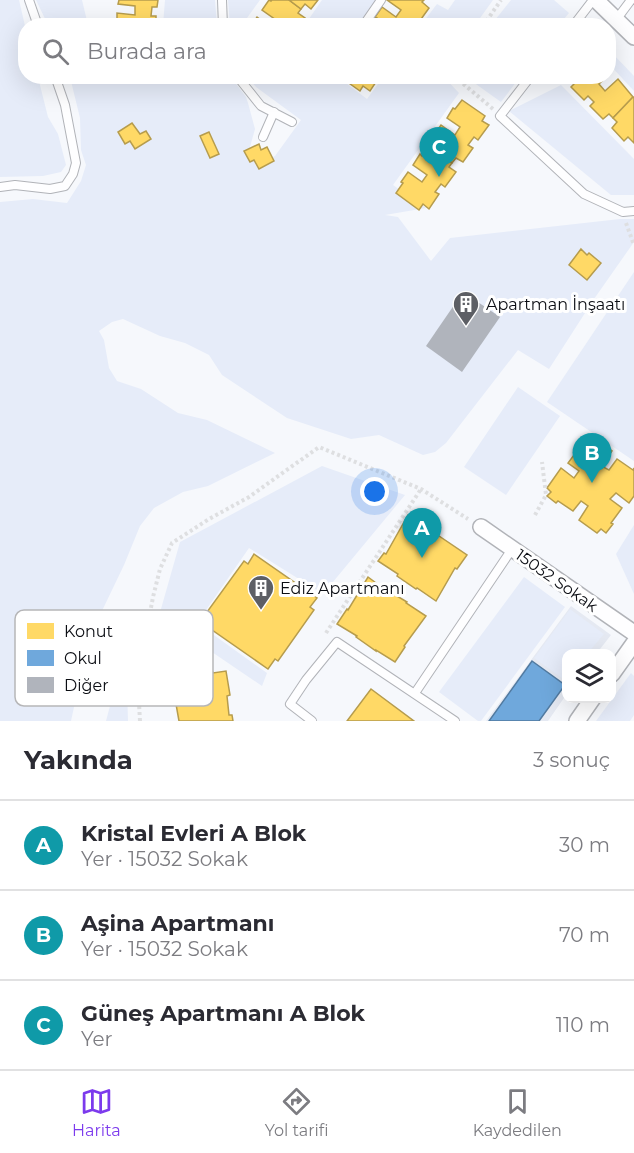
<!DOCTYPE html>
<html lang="tr">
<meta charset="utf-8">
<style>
:root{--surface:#fff;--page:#f2f2f3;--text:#2b2b33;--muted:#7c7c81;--line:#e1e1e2;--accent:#7c3aed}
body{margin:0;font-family:Montserrat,sans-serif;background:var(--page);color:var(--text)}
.controls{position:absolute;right:18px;bottom:18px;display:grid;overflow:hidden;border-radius:12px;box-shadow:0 6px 24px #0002}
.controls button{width:54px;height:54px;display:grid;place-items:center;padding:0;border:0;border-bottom:2px solid var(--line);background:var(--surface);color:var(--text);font:30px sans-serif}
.you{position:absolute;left:375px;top:492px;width:21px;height:21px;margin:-15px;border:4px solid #fff;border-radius:50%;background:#1a73e8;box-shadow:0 0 0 9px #1a73e833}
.badge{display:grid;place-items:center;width:39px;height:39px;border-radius:50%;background:var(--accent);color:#fff;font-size:20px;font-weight:700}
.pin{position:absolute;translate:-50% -50px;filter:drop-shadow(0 2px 3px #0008)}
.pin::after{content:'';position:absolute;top:32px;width:21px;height:18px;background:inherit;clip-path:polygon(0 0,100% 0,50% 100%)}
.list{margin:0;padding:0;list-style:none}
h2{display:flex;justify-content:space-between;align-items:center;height:78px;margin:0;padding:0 24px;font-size:26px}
h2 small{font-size:20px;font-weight:400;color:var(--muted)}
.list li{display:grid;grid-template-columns:39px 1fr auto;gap:18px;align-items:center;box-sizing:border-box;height:90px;padding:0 24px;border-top:2px solid var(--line)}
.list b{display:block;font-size:22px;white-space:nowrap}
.list p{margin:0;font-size:20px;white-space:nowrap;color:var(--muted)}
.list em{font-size:20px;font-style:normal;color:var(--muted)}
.icon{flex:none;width:33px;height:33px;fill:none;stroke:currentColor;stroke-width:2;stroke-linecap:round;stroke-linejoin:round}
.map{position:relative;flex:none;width:634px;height:721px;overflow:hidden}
.search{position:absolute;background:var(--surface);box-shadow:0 6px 24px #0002;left:18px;right:18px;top:18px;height:66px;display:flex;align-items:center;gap:15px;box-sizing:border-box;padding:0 21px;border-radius:24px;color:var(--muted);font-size:22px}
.sheet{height:348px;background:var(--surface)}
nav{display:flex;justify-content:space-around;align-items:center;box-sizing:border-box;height:84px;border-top:2px solid var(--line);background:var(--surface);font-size:16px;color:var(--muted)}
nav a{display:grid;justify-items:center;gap:3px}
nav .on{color:var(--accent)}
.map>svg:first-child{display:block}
</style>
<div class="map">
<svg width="634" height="721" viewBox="0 0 634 721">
<rect width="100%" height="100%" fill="#f6f8fc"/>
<path fill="#e5e9f2" d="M571,606L611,635L597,653L566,654V695L548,721H486Z"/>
<g fill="#e6ecf9">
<path d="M0,0H19L25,26L26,76L38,77L48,117L58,134L66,165L61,172L43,176L0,177Z"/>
<path d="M36,0H82L88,25H48Z"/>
<path d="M165,0H215L217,25H163Z"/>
<path d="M228,0H260L242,25L230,26Z"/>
<path d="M322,0H378L359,25L304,26Z"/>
<path d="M455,0H493L475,25H421L437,4L448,10Z"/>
<path d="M511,0H554L569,13L559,25H491Z"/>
<path d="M609,50L634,76V91L609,64Z"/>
<path d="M70,77H231L246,97L248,103L255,129L250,147L256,166L275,156L301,120L256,87L247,77H338L367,99L383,77H444L459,93L393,185L426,208L385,215L398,217L431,261L450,238L620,219H634V242L594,299L549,369L518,350L446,443L435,452L423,455L379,435L351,439L287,418L222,375L209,355L185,343L160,336L123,319L112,322L99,331L104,340L109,368L117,381L141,389L178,413L207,420L275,453L208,486L183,492L154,508L140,526L124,565L89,638L71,721H0V202L33,199L67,203L81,181L86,165L81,150L80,118Z"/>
<path d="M466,77H520L501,102Z"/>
<path d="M561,85L634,159V195H611L509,111Z"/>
<path d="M634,272V461L547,402Z"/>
<path d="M518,387L560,416L506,495L464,467Z"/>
<path d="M322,466L405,495L323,594L249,548L197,623L267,673L262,686L159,616L180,542Z"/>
<path d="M634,525V594L616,554Z"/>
<path d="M524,577L565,607L481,721H478L439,692Z"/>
<path d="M570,609L604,634L588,653L566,654V681L534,658Z"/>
<path d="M132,623L127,687L128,721H106Z"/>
<path d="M631,673L634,676V715L630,721H596Z"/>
</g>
<g fill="#ffd966" stroke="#b69c4d" stroke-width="1.5">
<path d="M119,0H158L157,7H152L151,16H156V26H117V13L135,15V6L118,4Z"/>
<path d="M269,0L271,1L272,0H289L301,9L298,13L305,18L299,26H272L276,20L262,10Z"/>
<path d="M289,0H318L311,9L305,4L301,9Z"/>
<path d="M387,0H424L422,2L429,8L419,22L414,19L410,26H371L377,18L375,17L382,7L396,17L401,10Z"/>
<path d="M257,17L269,26H251Z"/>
<path d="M339,76H380L370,91L363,86L360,91Z"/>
<path d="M607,76L599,84L605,91L618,79L633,97L613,118L609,114L603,119L590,106L594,102L588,96L584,100L571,87L577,81L573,76Z"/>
<path d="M633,97L634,98V143L628,137L624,141L612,128L617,122L613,118Z"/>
<path d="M462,100L485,116L482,121L489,125L478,140L474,137L468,145L473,148L463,162L456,158L452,163L429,146L436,137L434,135L441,125L455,135L460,127L447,118L453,108L455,109Z"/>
<path d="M132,123L140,134L146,131L151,139L135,149L130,141L125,144L118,132Z"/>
<path d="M209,132L219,154L210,158L200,136Z"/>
<path d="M259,144L261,150L267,147L274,161L259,169L254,160L250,162L244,151Z"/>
<path d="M429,146L452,163L449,167L456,172L445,187L441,184L435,192L439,194L429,209L423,204L419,210L396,193L403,183L401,182L408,172L422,182L427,175L413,165L420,154L422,156Z"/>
<path d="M581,249L587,255L589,253L601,263L587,280L569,265Z"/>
<path d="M584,437L589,442L593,437L612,451L602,465L605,468L609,470L617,459L633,470L634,468V496L629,503L616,493L610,499L622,508L611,523L613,524L606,533L601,529L597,533L579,520L588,506L581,501L573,511L558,501L556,503L547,496L551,492L547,488L561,468L574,478L579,471L568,463L580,447H578Z"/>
<path d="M408,515L467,555L457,569L455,568L436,601L417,588L416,589L397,576L398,574L378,561L384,553L386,554Z"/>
<path d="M254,554L317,598L310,607L314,610L278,661L275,659L268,669L205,625L211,615L207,612L244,561L248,564Z"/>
<path d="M368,577L387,591V590L407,602L406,603L426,616L404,646L405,647L395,662L376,650V651L356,637L357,636L337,624L347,609L348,610Z"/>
<path d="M208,670V671L212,670L213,673L226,671L230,695L227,696L229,715H232L233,721H179L174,693H177L174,679L197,676L196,671Z"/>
<path d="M371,689L414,721H347Z"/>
</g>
<path fill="#6fa8dc" stroke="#517aa0" stroke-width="1.5" d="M532,661L565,685L539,721H489Z"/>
<path fill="#b0b4bc" d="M463,292L500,317L462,372L426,346Z"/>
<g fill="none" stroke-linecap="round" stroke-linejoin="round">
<g stroke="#b1b3b8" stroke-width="10">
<g id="service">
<path d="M29,0L38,26"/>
<path d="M222,0L223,26"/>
<path d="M616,20L631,0"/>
<path d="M363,26L381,0"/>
<path d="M573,26L593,0"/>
<path d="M237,76L261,106L292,122"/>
<path d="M531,76L500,116L584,194L623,212L634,211"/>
<path d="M263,137L274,112"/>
<path d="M0,187L15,185L50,189L65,186L73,174L76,163L65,105L55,76"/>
<path d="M415,693L512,549"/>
<path d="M312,721L290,704L306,680L337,642L455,721"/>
</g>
</g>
<g stroke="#b1b3b8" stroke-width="18">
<g id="minor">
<path d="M596,0L634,37"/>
<path d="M481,527L634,633"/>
<path d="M612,674L634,643"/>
<path d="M577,721L593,698"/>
</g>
</g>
<g stroke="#dedfe1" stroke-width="4" stroke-dasharray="3 3" stroke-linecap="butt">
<path d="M483,26L501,0"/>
<path d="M454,76L493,109"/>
<path d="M626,223L634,245"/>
<path d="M535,515L546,495L542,462"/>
<path d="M326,633L421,489"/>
<path d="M140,721L139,703L143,651L153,597L160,569L172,543L209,519L249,497L319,447L421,489L468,519"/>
</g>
<use href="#service" stroke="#fefeff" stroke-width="8"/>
<use href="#minor" stroke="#fefeff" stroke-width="15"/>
</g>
<defs>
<g id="building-pin" transform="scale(1.35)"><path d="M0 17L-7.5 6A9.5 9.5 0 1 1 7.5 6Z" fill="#5d5f65" stroke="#fff"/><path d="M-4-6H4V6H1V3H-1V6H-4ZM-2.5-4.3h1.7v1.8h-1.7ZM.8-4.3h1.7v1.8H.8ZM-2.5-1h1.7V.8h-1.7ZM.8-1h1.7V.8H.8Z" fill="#fff"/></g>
</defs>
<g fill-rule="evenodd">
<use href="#building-pin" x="466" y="304"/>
<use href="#building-pin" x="261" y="588"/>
</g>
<g text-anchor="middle" stroke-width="6" stroke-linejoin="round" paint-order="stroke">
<g font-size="16" fill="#0b0d13" stroke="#fff" text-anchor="start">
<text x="486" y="310">Apartman İnşaatı</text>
<text x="280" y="594">Ediz Apartmanı</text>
</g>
<g font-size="16" fill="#0b0d13" stroke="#fff">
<text transform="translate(557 580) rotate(35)" y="6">15032 Sokak</text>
</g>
</g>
<rect x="15" y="610" width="198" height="96" rx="9" fill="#fff" stroke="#b6b6b8" stroke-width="1.5"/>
<rect x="27" y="623" width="27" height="16" fill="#ffd966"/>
<rect x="27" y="650" width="27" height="16" fill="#6fa8dc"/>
<rect x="27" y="677" width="27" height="16" fill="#b0b4bc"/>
<g font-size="16" fill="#0b0d13">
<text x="64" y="637">Konut</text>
<text x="64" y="664">Okul</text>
<text x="64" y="691">Diğer</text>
</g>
</svg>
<div class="controls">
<button><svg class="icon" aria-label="layers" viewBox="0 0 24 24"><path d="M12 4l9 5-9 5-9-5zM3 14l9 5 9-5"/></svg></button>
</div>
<div class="you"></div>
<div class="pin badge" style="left:422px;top:558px;background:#0f9aa8">A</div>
<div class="pin badge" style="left:592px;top:483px;background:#0f9aa8">B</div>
<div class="pin badge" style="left:439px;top:177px;background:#0f9aa8">C</div>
<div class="search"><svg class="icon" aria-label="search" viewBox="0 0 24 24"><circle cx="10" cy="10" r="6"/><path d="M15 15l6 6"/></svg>Burada ara</div>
</div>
<section class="sheet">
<h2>Yakında<small>3 sonuç</small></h2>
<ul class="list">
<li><span class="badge" style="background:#0f9aa8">A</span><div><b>Kristal Evleri A Blok</b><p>Yer · 15032 Sokak</p></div><em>30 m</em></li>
<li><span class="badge" style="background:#0f9aa8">B</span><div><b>Aşina Apartmanı</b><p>Yer · 15032 Sokak</p></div><em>70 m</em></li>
<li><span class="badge" style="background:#0f9aa8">C</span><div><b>Güneş Apartmanı A Blok</b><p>Yer</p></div><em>110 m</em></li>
</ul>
</section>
<nav>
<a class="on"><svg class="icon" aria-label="map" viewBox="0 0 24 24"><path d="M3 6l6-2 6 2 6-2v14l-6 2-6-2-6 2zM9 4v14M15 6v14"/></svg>Harita</a>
<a><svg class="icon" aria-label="directions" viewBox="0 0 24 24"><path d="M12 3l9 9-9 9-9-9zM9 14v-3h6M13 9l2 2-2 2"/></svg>Yol tarifi</a>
<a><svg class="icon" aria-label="saved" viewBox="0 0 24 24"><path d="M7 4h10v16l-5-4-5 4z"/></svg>Kaydedilen</a>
</nav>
